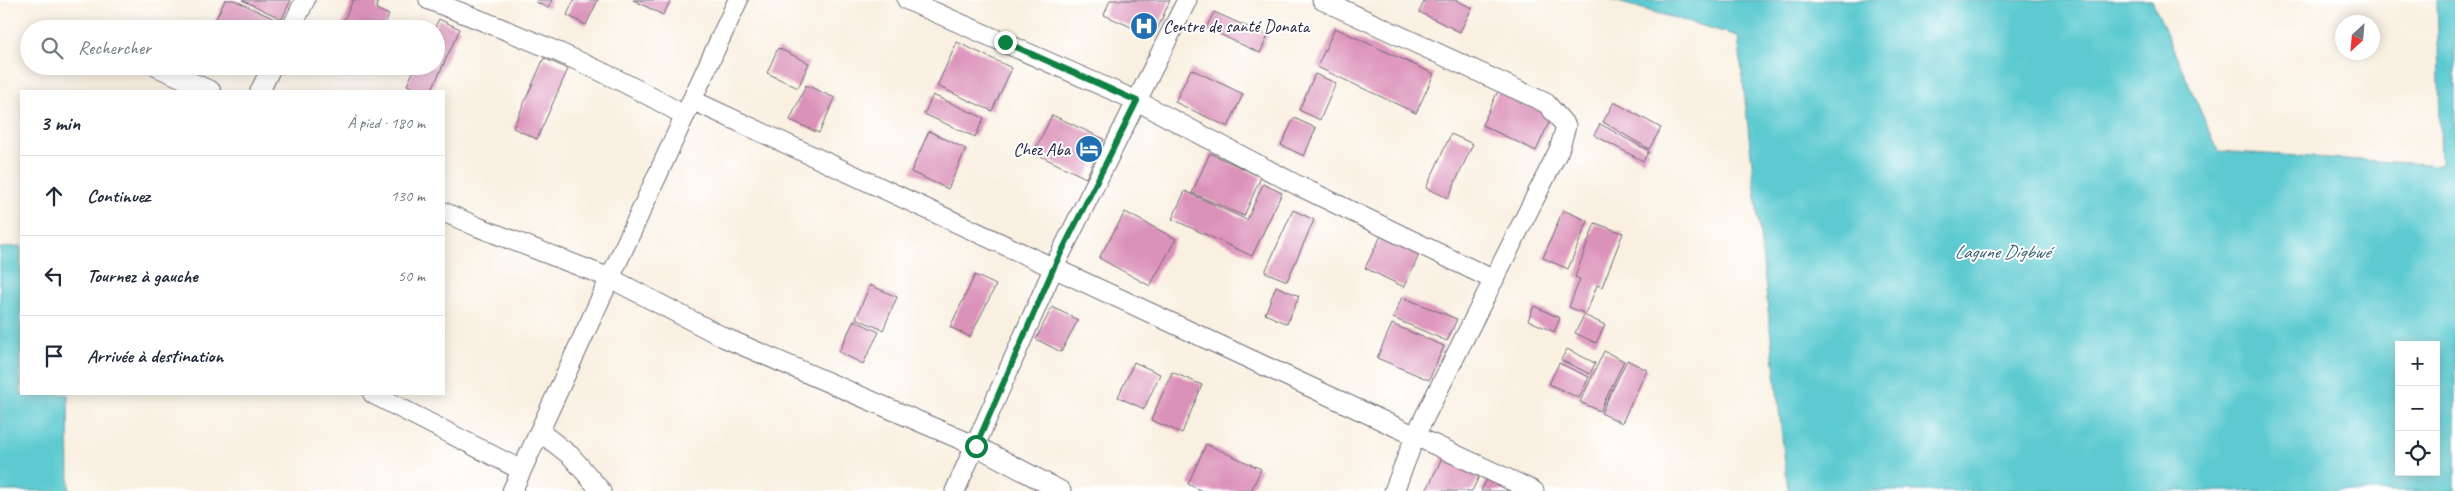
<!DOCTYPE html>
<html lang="fr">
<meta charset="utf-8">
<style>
:root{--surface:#fff;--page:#f2f2f3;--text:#1f2937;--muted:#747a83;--line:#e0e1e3}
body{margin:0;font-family:Caveat,sans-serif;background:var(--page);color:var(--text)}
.controls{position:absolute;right:15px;bottom:15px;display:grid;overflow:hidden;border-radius:0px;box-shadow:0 2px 12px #0003}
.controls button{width:45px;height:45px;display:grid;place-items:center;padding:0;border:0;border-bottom:1px solid var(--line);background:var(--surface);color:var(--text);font:25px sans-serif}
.compass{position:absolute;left:2335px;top:15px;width:45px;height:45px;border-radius:50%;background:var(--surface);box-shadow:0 2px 12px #0003;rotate:206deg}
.stop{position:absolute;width:15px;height:15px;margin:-11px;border:4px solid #0b8043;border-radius:50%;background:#fff}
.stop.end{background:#0b8043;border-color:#fff;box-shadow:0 1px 5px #0008}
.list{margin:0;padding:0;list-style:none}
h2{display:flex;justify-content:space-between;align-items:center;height:65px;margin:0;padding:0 20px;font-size:21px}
h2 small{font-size:16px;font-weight:400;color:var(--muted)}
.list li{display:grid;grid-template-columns:32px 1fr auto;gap:15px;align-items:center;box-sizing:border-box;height:80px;padding:0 20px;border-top:1px solid var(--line)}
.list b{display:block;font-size:19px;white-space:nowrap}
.list em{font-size:16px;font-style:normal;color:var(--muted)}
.icon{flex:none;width:28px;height:28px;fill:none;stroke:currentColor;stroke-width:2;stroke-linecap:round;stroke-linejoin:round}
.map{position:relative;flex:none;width:2455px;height:491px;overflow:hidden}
.search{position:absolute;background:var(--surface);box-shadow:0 2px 12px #0003;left:20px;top:20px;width:425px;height:55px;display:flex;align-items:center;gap:12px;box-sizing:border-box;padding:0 18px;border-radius:28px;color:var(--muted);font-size:19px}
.panel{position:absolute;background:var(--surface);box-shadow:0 2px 12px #0003;left:20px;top:90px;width:425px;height:305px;border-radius:0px}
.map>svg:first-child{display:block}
</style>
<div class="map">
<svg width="2455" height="491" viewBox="0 0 2455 491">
<rect width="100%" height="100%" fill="#fff"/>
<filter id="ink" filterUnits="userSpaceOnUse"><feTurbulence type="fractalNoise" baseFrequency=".02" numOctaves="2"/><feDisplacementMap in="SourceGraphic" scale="10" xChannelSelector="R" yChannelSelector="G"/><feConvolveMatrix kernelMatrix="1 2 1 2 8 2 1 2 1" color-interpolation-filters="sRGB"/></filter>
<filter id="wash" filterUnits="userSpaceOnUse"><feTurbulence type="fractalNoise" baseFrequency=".0096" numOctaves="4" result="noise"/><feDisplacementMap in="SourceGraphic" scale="20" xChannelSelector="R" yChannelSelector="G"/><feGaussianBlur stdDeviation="1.12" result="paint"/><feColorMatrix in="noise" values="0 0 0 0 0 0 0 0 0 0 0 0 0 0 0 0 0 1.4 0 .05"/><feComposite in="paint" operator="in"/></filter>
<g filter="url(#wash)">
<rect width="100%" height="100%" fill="#f9f0e1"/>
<g fill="#5ccad0" stroke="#3f7686" fill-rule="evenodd">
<path d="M1611,0H2152L2218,151L2441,165L2437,0H2455V491H1788L1738,36ZM2399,345H2436V472H2399Z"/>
<path d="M21,246V394H68L69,491H0V248Z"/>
</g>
<g id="blocks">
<g fill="#db92b9">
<path d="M225,0H234L281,22L278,29H216L212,27Z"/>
<path d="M242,0H291L282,19Z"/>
<path d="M353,0H372L378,3L376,9L389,15L383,29H348L342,25Z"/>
<path d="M537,0H552L548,8L536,2Z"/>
<path d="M574,0H598L586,25L567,15Z"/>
<path d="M633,0H671L663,15Z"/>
<path d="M1110,0H1170L1154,37L1104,15Z"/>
<path d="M1425,0H1456L1472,8L1460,32L1419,12Z"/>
<path d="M1214,12L1268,36L1260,53L1206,28Z"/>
<path d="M439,19L460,29L431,91H420L407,85L416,66H436V29H434Z"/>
<path d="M1335,28L1434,74L1416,113L1317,67Z"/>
<path d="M957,42L1012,68L992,111L937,86Z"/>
<path d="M778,48L809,63L798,88L767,73Z"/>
<path d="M544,58L568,69L537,139L513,128Z"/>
<path d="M1191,69L1243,94L1228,127L1175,102Z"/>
<path d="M1315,74L1336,83L1320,120L1299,110Z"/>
<path d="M806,85L835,98L819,133L790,120Z"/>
<path d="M1498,91L1552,116L1536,151L1482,125Z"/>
<path d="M933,95L984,118L975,137L924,114Z"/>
<path d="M1614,102L1661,128L1649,149L1603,122Z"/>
<path d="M1052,115L1104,139L1086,178L1034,153Z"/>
<path d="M1294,118L1316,128L1304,156L1281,145Z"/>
<path d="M1600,124L1649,151L1643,161L1594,135Z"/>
<path d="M929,131L966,149L948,189L911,172Z"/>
<path d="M1451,134L1473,144L1448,198L1426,188Z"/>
<path d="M1210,153L1261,177L1244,216L1192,193Z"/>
<path d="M1263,184L1282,193L1252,256L1172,219L1185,191L1247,220Z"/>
<path d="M1293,210L1314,220L1287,281L1265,272Z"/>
<path d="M1563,210L1588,221L1568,269L1543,258Z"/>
<path d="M1125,212L1176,239L1150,286L1099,258Z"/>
<path d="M1595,223L1623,233L1602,287L1597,285L1586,314L1569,307L1580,279L1575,277Z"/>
<path d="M1381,236L1419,255L1404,287L1365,268Z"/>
<path d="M975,275L996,285L970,337L950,327Z"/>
<path d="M870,285L897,297L883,330L856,318Z"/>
<path d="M1276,286L1299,296L1287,324L1265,314Z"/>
<path d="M1402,297L1457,319L1447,341L1393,318Z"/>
<path d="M1534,306L1560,318L1554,332L1528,320Z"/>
<path d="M1052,307L1078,320L1061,352L1036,339Z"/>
<path d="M1584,315L1605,325L1596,343L1575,333Z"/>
<path d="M854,320L879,332L863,364L839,352Z"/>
<path d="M1392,324L1444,346L1429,380L1377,358Z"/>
<path d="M1567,349L1595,363L1590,374L1561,360Z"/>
<path d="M1604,351L1624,361L1600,411L1580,402Z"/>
<path d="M1627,360L1647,370L1622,423L1601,413Z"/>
<path d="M1134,362L1160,374L1144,409L1118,397Z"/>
<path d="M1559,363L1589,377L1579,398L1549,384Z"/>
<path d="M1172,372L1202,385L1182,433L1151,420Z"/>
<path d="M1206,444L1261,469L1251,491H1202L1188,484Z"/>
<path d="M1446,450L1483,468L1472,491H1426Z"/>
<path d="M1488,477L1511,488L1510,491H1481Z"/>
</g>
</g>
</g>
<g filter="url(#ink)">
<use href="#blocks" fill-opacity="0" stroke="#6d6a75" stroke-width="1"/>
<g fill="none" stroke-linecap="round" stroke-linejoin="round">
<g stroke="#6d6a75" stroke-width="21">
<g id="minor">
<path d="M429,0C517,34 604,68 685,116"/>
<path d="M907,0L1137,101L1297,185L1494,280"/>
<path d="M1322,0L1546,103L1566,126L1559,150L1416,434L1394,491"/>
<path d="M291,29L305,0"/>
<path d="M155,66L211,91"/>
<path d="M260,91L272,66"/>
<path d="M692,100L1534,491"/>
<path d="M444,212L478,227L610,278L723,337L976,446L1061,491"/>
<path d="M373,394L521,470"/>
<path d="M540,432L571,456L601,491"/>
<path d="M512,491L738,0"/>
<path d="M955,491L1054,267L1187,0"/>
</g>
</g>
<use href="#minor" stroke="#fff" stroke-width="19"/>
</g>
</g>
<g fill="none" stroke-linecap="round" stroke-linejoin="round" filter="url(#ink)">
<path stroke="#0b8043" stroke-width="6" d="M976,446L1054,267L1137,101L1005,42"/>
</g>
<defs>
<g id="hospital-disc" transform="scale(1.4375)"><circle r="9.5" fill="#1f6fb2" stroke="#fff"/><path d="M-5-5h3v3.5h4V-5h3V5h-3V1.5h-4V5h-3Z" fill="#fff"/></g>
<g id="hotel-disc" transform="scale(1.4375)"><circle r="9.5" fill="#1f6fb2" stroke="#fff"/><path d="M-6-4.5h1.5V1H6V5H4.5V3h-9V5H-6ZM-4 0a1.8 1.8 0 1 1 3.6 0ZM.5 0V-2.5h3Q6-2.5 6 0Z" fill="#fff"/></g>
</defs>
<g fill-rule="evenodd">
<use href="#hospital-disc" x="1144" y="26"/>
<use href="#hotel-disc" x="1089" y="149"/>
</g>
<g text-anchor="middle" stroke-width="4" stroke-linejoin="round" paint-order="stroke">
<g font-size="18" fill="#22223b" stroke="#fff" text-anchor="start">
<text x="1163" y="32">Centre de santé Donata</text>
<text x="1070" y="155" text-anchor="end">Chez Aba</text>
</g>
<g font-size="19" font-style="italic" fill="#365d6f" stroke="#fff">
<text x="2002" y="258">Lagune Digbwé</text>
</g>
</g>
</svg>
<div class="controls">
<button>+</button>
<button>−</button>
<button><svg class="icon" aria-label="locate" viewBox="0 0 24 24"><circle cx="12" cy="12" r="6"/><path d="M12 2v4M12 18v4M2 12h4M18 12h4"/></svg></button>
</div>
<svg class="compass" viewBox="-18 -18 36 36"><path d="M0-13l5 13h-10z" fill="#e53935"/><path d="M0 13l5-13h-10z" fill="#747a83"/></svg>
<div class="stop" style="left:976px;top:446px"></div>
<div class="stop end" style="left:1005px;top:42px"></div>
<div class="search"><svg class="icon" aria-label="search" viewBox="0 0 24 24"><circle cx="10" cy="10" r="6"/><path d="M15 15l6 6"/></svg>Rechercher</div>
<section class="panel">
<h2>3 min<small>À pied · 180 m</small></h2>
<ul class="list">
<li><svg class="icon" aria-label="ahead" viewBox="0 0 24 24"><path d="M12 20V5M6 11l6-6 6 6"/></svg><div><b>Continuez</b></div><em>130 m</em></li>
<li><svg class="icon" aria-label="left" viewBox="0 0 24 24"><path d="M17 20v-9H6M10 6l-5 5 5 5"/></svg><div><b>Tournez à gauche</b></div><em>50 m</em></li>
<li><svg class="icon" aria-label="arrive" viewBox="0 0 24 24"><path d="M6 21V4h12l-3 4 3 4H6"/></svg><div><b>Arrivée à destination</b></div></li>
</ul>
</section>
</div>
